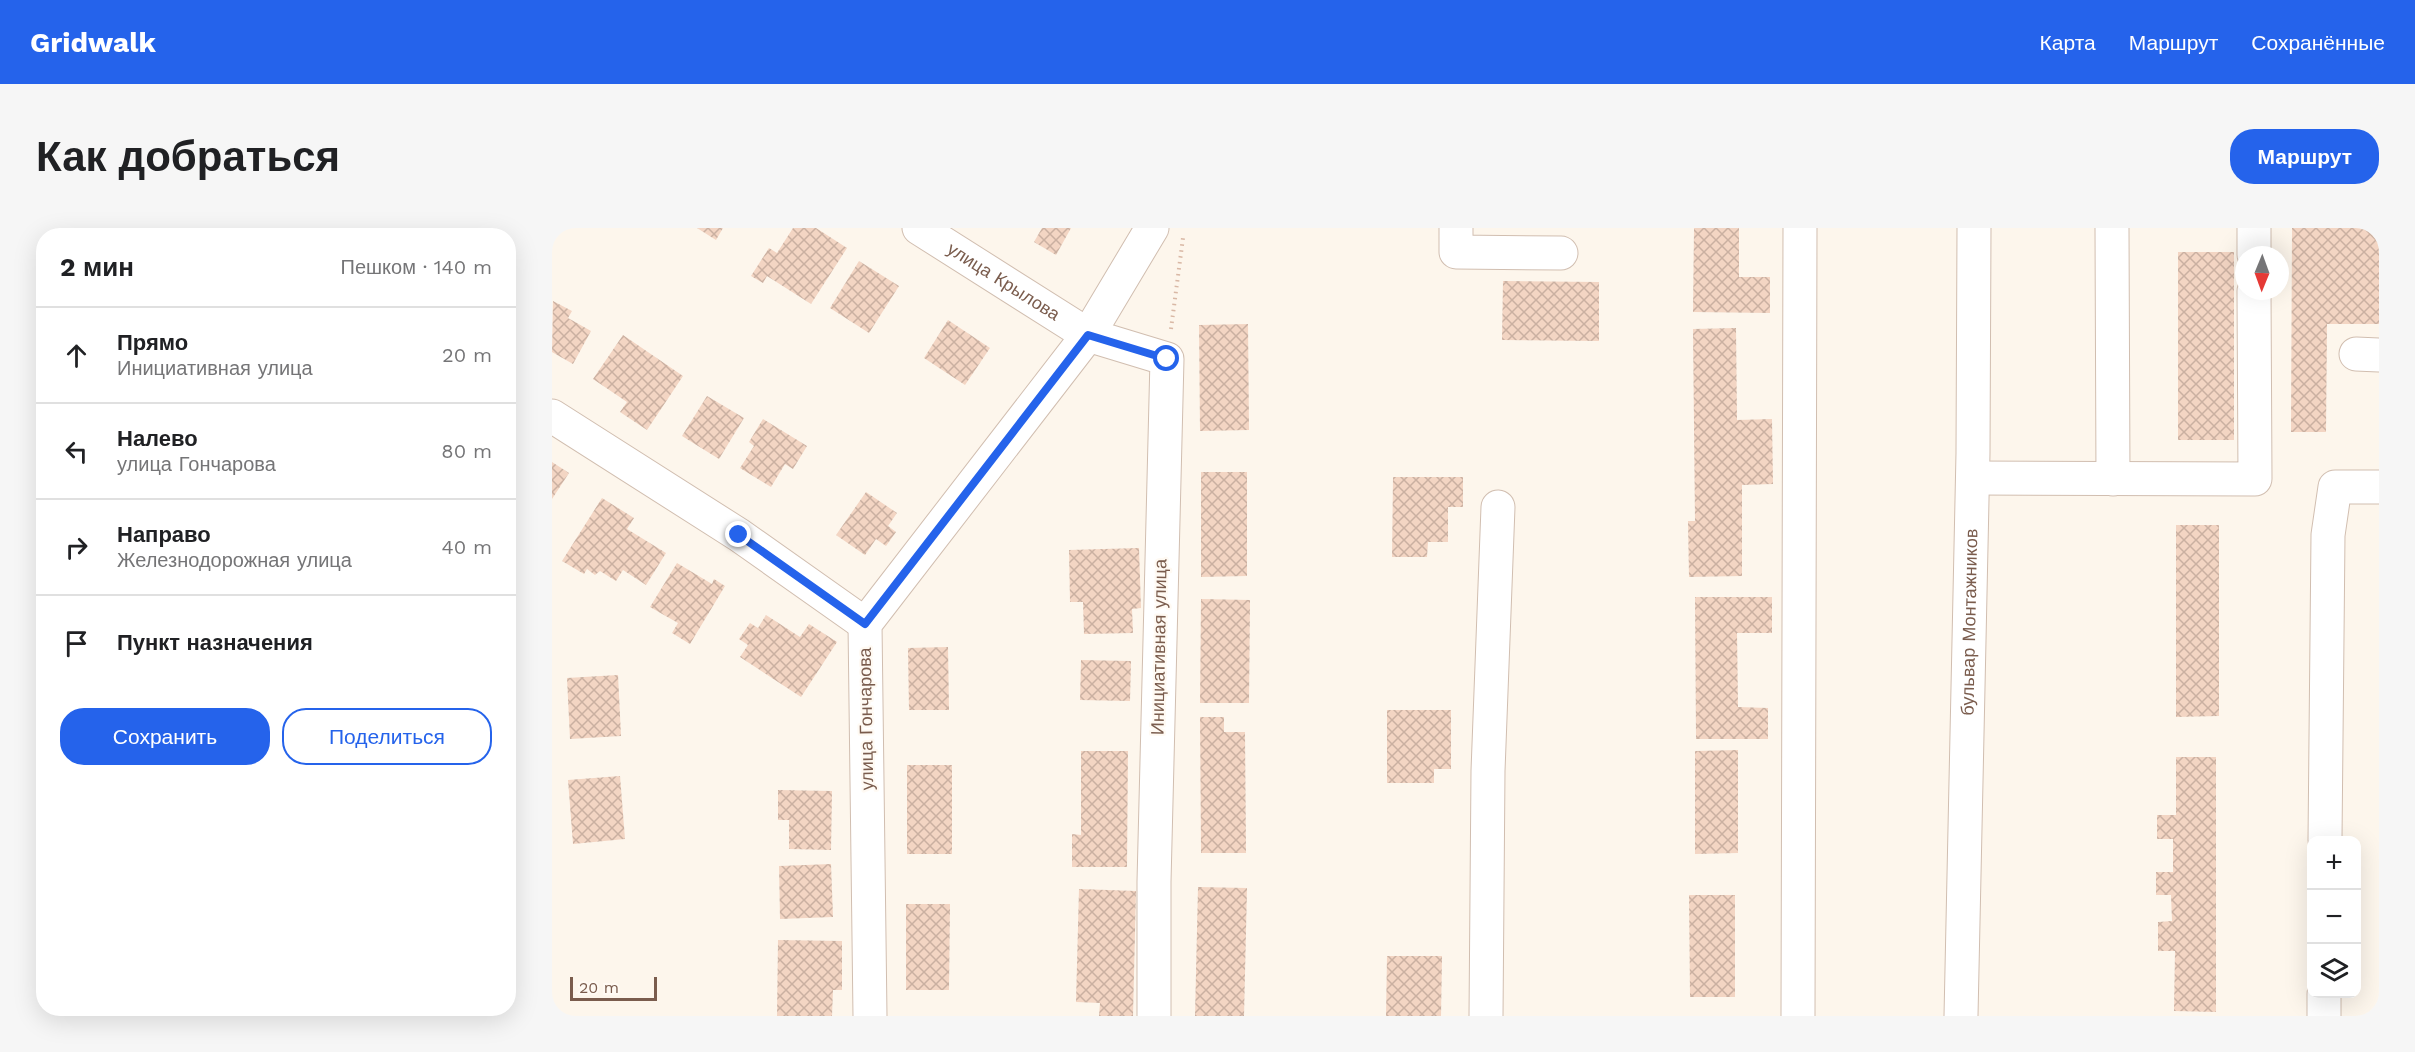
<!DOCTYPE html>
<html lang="ru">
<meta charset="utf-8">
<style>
:root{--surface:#fff;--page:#f6f6f6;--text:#202124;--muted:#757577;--line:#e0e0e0;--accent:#2563eb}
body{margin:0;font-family:"Work Sans",sans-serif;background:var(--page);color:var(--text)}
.controls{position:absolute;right:18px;bottom:18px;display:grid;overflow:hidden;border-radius:12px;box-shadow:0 6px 24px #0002}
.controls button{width:54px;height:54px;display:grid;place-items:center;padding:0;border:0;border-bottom:2px solid var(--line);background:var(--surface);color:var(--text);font:30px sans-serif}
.compass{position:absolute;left:1683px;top:18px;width:54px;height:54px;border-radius:50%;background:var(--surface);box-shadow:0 6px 24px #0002;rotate:181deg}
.scale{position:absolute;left:18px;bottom:15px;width:87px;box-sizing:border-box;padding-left:6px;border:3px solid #7a5c4d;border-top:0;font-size:16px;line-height:21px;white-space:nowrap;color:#7a5c4d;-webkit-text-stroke:4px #fffaf3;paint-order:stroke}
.stop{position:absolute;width:18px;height:18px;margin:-14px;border:4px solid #2563eb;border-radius:50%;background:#fff}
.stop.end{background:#2563eb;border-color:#fff;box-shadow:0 2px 6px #0008}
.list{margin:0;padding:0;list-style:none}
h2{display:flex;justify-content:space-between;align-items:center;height:78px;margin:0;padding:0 24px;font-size:26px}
h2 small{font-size:20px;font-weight:400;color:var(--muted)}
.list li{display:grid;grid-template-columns:39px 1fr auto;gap:18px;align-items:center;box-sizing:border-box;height:96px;padding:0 24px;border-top:2px solid var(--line)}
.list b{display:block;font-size:22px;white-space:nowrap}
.list p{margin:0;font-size:20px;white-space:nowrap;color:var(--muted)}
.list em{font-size:20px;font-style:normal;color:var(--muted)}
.actions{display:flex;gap:12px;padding:18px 24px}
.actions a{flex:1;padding:14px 0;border:2px solid var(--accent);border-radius:24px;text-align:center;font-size:21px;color:var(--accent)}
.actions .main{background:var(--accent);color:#fff}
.icon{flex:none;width:33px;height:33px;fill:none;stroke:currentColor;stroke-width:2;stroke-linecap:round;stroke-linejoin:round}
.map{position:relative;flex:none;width:1827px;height:788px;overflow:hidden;border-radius:24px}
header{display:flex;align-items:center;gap:36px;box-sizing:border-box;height:84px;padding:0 30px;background:var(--accent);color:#fff}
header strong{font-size:28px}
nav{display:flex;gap:33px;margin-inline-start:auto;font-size:21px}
.intro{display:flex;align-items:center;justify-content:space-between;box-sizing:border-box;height:144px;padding:0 36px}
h1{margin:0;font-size:42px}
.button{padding:15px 27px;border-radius:24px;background:var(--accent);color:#fff;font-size:21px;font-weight:700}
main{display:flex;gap:36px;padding:0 36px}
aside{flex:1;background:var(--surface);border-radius:24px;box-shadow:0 6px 24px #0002}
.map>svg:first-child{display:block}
</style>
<header>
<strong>Gridwalk</strong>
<nav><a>Карта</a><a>Маршрут</a><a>Сохранённые</a></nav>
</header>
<div class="intro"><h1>Как добраться</h1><a class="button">Маршрут</a></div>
<main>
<aside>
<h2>2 мин<small>Пешком · 140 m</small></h2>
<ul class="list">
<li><svg class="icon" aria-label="ahead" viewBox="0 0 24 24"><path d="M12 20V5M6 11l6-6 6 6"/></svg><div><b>Прямо</b><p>Инициативная улица</p></div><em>20 m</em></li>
<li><svg class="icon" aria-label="left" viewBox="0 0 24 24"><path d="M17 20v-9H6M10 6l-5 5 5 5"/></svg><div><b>Налево</b><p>улица Гончарова</p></div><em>80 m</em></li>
<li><svg class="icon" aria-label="right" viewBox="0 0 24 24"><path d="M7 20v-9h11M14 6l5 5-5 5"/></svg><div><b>Направо</b><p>Железнодорожная улица</p></div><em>40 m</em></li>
<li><svg class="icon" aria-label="arrive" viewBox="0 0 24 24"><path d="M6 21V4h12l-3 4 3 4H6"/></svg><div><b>Пункт назначения</b></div></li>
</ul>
<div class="actions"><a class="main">Сохранить</a><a>Поделиться</a></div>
</aside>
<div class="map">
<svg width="1827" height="788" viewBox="0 0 1827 788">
<defs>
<pattern id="building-cross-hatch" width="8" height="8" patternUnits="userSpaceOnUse" patternTransform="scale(1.5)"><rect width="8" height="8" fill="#f3d5c3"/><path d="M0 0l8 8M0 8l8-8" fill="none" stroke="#cab0a1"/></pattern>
</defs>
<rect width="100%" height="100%" fill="#fdf6ec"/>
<g fill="url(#building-cross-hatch)">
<path d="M145,0H171L164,12Z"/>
<path d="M241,0H264L295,20L259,76L215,48L211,55L199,48L217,20L225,25Z"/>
<path d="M490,0H519L504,27L482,14Z"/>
<path d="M1142,0H1187V49H1218V85L1141,84Z"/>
<path d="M1740,0H1827V96H1775L1774,204H1739Z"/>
<rect x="1626" y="24" width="56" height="188"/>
<path d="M307,33L347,58L317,105L278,80Z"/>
<path d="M951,53L1047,54V113L950,112Z"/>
<path d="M1,73L20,83L16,90L39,103L21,136L0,124Z"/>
<path d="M396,92L438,120L413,157L372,130Z"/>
<path d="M696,96L697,202L648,203L647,97Z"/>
<path d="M1184,100L1185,192L1220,191L1221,256L1190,257V348L1137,349L1136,293H1143L1141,101Z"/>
<path d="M71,107L131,148L95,202L68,184L75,174L41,151Z"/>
<path d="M155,168L192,190L167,231L130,208Z"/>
<path d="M211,191L255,218L241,241L233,236L219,259L188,240L202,218L197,214Z"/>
<path d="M0,234L17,245L0,271Z"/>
<path d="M649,244H695V348L649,349Z"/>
<path d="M841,249H911V279H896V314H876L875,329H840Z"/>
<path d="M314,264L345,285L336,298L344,304L334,318L324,311L313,327L284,307Z"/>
<path d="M50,270L82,290L75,301L114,325L94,357L71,342L64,353L48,343L43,347L35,341L32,346L10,333Z"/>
<path d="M1624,297H1667V488L1624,489Z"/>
<path d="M587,320L589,380L580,381L581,405L532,406L531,374H518L517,322Z"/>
<path d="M125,335L160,356L162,351L173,358L138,416L120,405L126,395L98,379Z"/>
<path d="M1143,369H1220V405H1185L1186,479L1216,480V511H1144Z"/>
<path d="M649,371L698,372L697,475H648Z"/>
<path d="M214,387L248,409L257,396L285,414L249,469L188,429L196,417L187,411L198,395L206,400Z"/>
<path d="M396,419L397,482H357L356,420Z"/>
<path d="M529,432L579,433L578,473L528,472Z"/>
<path d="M66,447L69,508L18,511L15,450Z"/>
<path d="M835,482H899V541H882V555H835Z"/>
<path d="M648,489H672V504H693L694,625H649Z"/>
<path d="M1186,522V625L1143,626V523Z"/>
<path d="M529,523H576L575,639H520V606L529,607Z"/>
<path d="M1624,529H1664V784L1622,783L1623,723H1606V694L1620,693L1619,667H1604V644H1621V611H1605V587H1624Z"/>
<rect x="355" y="537" width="45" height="89"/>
<path d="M68,548L73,611L21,616L16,552Z"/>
<path d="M226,562L280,563L279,622L237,621V592H226Z"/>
<path d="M279,636L281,689L228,691L227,638Z"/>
<path d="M646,659L695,660L692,788H643Z"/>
<path d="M527,661L584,663L581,788H547L548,775L524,774Z"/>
<path d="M1137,667H1183V769H1138Z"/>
<path d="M354,676H398L397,762H354Z"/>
<path d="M226,712L290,713V762H281L280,788H225Z"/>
<path d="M835,728H890L889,788H834Z"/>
</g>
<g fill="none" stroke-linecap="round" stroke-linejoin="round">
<g stroke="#d1beb0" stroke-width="35">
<g id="minor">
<path id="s1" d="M367,0L536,107L615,131L602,654V788"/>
<path d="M904,0V24L1009,25"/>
<path d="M1560,0L1561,251"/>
<path d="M1702,0V27"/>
<path d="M1804,126L1827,127"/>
<path d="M0,188L187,307L313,396"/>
<path d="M1421,250L1703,251L1702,63"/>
<path d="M1773,612L1776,307L1783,259H1827"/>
<path d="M318,788L313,396L536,107L600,0"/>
<path d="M934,788L936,543L946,279"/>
<path d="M1246,788L1248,0"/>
<path id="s2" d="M1409,788L1421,225L1422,0"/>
<path d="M1772,788V766"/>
</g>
</g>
<path stroke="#d9b8a5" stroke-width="4" stroke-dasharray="1.5 4.5" stroke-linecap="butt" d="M619,101L631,10"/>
<use href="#minor" stroke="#fff" stroke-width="33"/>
</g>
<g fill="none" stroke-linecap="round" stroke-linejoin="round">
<path stroke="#2563eb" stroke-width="8" d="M187,307L313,396L536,107L615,131"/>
</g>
<g text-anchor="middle" stroke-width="4.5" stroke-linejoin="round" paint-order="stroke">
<g font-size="18" fill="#7a5c4d" stroke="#fffaf3">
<text dy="6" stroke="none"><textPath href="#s1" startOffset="100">улица Крылова</textPath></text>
<text dy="6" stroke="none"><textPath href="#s2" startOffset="394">бульвар Монтажников</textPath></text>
<text transform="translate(607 419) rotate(-89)" y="6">Инициативная улица</text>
<text transform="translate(314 491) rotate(-91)" y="6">улица Гончарова</text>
</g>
</g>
</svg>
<div class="controls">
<button>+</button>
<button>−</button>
<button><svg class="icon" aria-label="layers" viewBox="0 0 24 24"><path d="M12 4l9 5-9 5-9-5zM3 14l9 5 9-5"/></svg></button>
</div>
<svg class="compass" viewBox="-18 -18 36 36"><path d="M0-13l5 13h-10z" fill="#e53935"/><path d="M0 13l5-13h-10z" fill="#757577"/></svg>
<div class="scale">20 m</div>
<div class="stop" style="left:615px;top:131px"></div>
<div class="stop end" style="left:187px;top:307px"></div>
</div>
</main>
